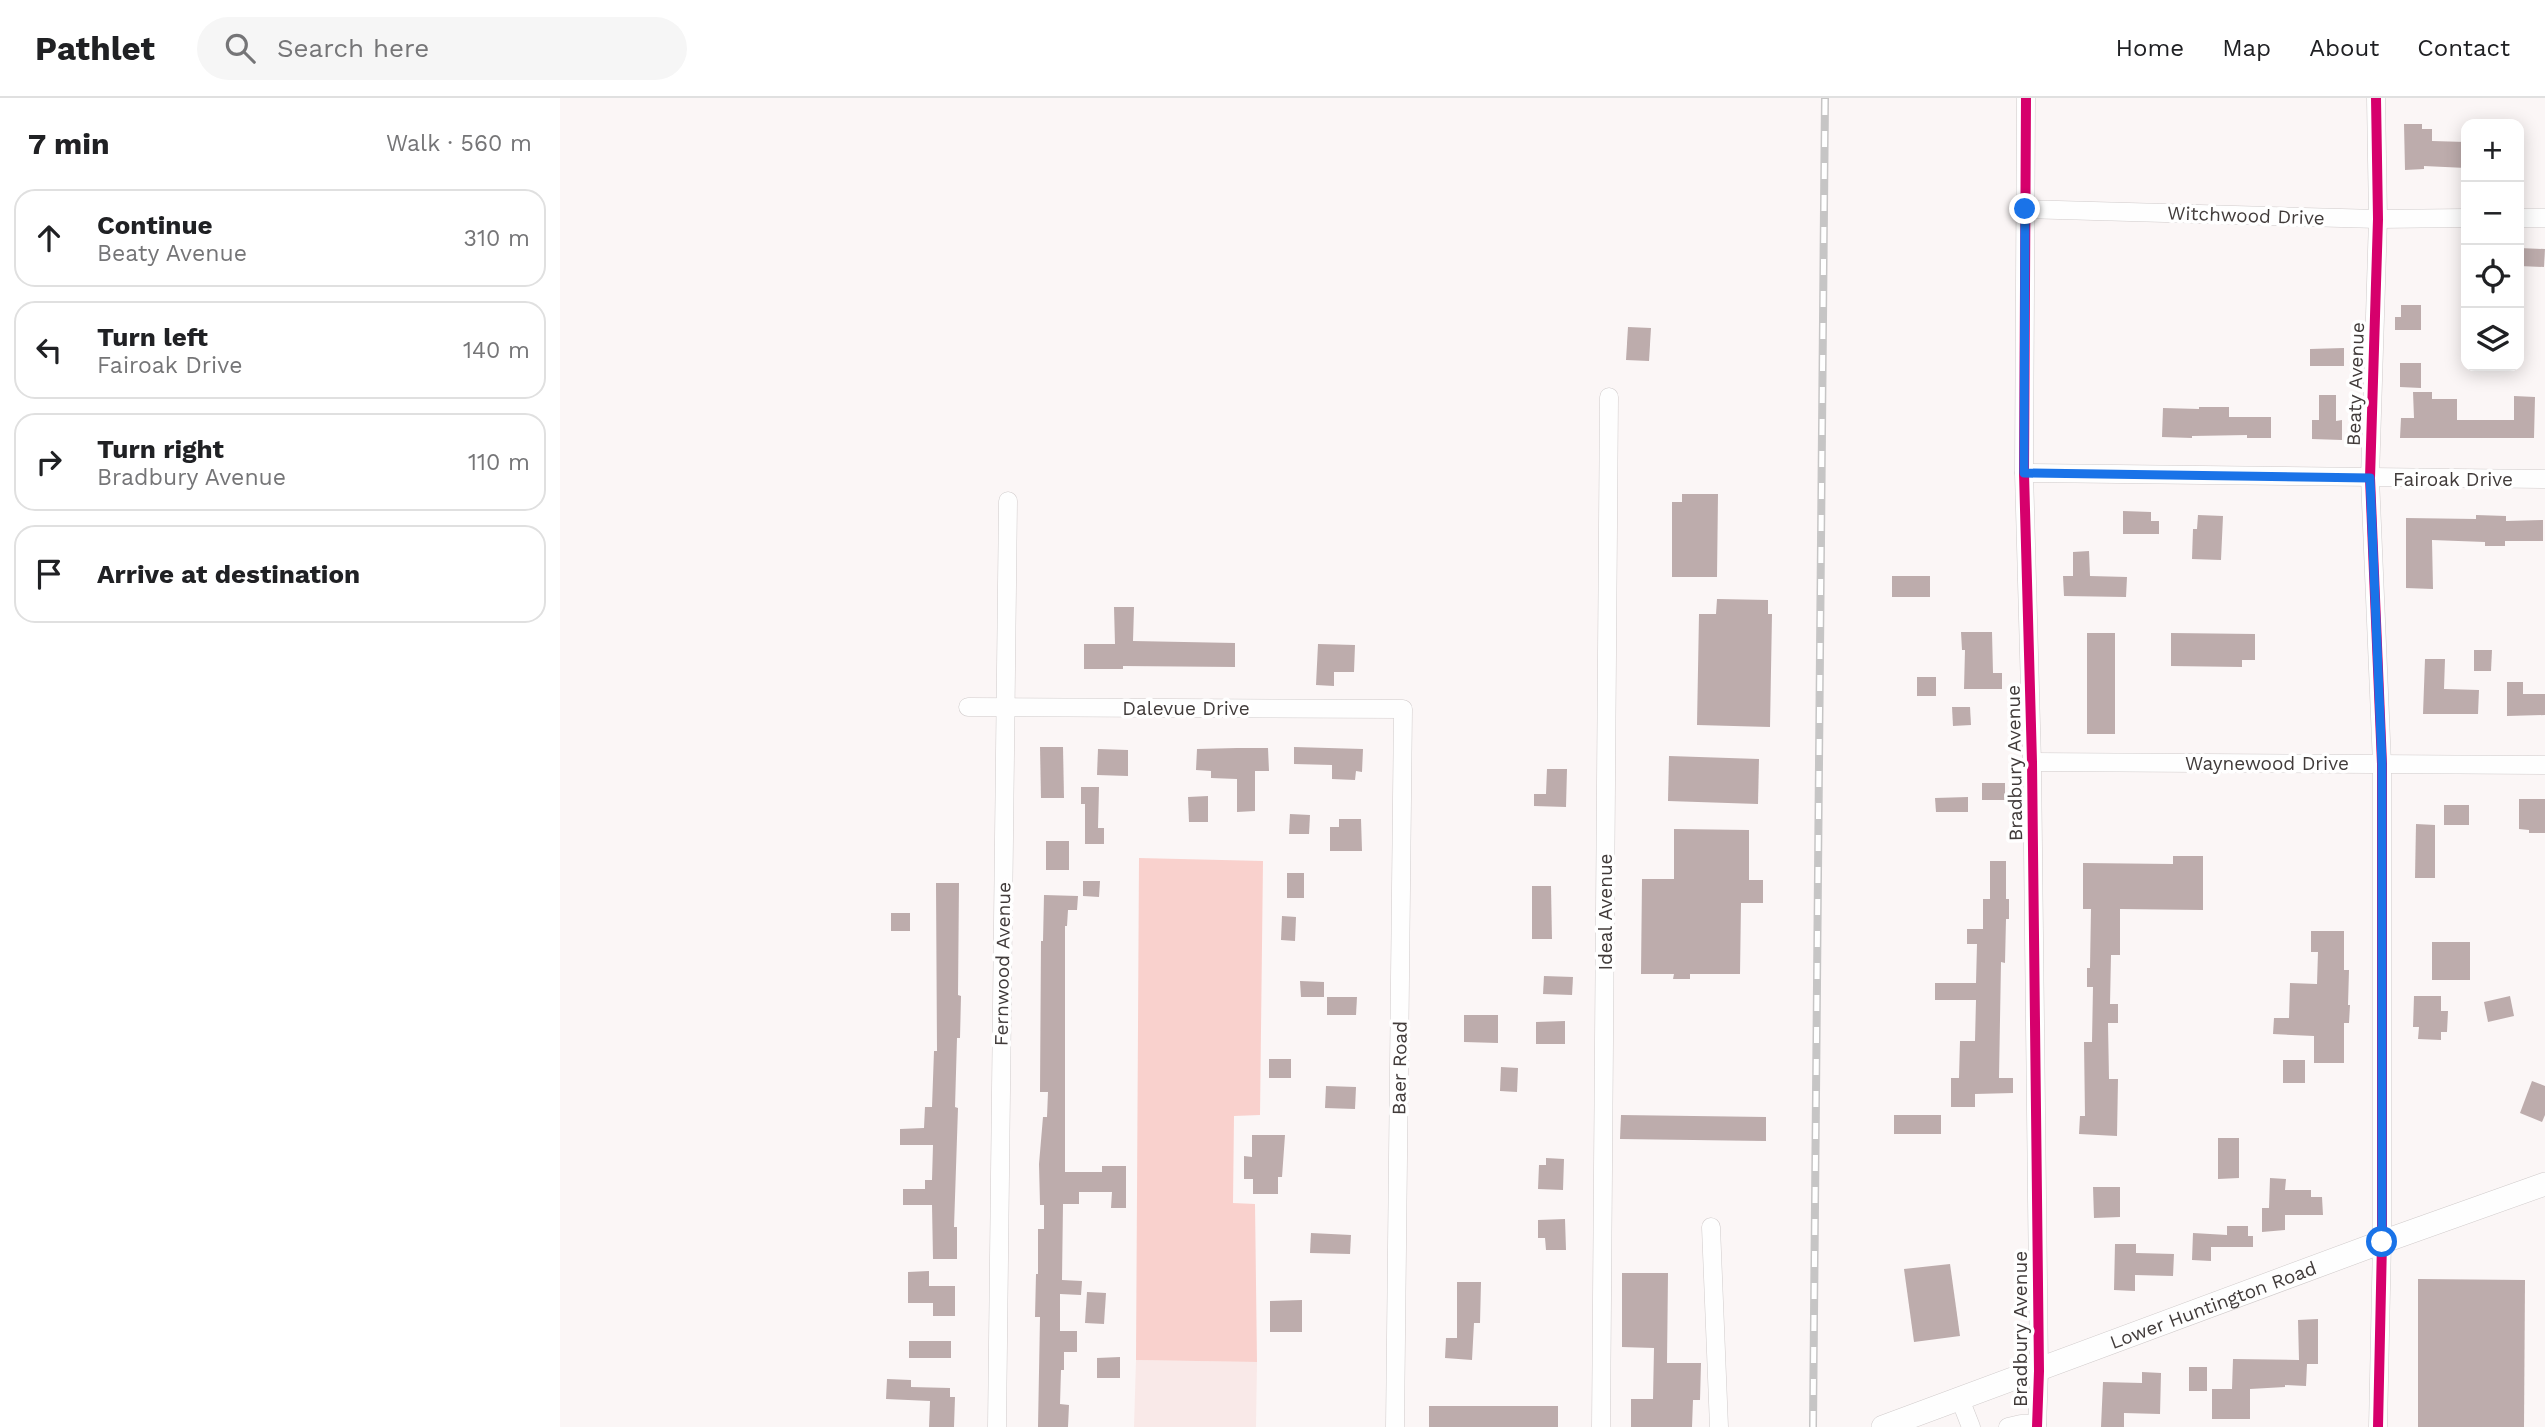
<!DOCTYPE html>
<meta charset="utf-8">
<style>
:root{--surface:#fff;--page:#f6f6f6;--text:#202124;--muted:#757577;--line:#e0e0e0}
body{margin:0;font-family:"Work Sans",sans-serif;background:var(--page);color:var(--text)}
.controls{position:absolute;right:21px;top:21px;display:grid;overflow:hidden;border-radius:14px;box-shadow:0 4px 18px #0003}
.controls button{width:63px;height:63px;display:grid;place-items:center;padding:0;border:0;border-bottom:2px solid var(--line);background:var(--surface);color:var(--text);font:35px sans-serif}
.stop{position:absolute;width:21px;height:21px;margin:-16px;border:5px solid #1a73e8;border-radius:50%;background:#fff}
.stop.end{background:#1a73e8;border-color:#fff;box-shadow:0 2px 7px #0008}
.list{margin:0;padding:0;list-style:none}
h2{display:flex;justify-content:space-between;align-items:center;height:91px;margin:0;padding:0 28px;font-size:30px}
h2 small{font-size:23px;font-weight:400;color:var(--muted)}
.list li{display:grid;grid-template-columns:46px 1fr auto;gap:21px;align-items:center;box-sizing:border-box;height:98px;margin:0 14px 14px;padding:0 14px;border:2px solid var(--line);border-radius:21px}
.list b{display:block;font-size:26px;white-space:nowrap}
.list p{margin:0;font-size:23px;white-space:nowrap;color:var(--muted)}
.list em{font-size:23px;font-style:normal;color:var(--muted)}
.icon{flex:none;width:38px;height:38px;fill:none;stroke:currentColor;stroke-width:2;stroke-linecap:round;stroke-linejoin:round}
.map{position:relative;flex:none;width:1985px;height:1329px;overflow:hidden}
header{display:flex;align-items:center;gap:42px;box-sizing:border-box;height:98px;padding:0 35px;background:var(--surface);border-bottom:2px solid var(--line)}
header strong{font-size:33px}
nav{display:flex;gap:38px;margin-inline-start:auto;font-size:24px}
.search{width:490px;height:63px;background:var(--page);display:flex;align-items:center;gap:18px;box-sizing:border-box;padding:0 24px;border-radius:38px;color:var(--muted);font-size:26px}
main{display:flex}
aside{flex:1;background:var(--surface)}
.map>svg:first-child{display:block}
</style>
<header>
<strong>Pathlet</strong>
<div class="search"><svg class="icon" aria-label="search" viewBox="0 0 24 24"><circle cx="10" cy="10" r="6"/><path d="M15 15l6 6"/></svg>Search here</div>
<nav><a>Home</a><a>Map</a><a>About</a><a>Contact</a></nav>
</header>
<main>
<aside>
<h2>7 min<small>Walk · 560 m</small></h2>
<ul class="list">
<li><svg class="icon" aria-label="ahead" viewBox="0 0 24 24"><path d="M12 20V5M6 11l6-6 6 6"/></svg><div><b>Continue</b><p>Beaty Avenue</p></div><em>310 m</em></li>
<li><svg class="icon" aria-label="left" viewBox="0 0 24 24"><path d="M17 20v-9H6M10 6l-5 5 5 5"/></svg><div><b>Turn left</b><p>Fairoak Drive</p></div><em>140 m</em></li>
<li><svg class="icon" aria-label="right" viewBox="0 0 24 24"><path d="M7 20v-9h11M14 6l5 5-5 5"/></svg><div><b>Turn right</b><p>Bradbury Avenue</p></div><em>110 m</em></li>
<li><svg class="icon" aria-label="arrive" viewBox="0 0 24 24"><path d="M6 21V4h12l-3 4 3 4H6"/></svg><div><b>Arrive at destination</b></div></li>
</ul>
</aside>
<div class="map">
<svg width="1985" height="1329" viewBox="0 0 1985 1329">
<rect width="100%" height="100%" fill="#fbf6f6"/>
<path fill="#f9e9e8" d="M576,1262L697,1264L696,1329H574Z"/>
<path fill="#f9d1cd" d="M579,760L703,763L700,1017L674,1018L673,1105L695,1106L697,1264L576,1262Z"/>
<g fill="#bdacac">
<path d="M1844,26H1862V31H1872V43L1906,44V70L1864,68V71L1845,72Z"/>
<path d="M1959,150L1985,151L1984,169L1959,168Z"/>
<path d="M1841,207H1861V232H1835V219H1841Z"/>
<path d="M1068,229L1091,230L1089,263L1066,262Z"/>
<path d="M1784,250V268H1750V251Z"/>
<path d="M1840,265H1861V290L1840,289Z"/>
<path d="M1853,294H1872V301H1897V322H1954V298L1975,299L1974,340H1840L1841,320H1854Z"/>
<path d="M1759,297H1776V323L1782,322V342L1752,341V322H1759Z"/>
<path d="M1639,309H1669V319H1711V340H1687V337L1632,338V340L1602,339L1603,310L1639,311Z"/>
<path d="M1122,396H1158L1157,479H1112V404H1122Z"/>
<path d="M1563,413L1591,414V423H1599V436H1563Z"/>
<path d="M1638,417L1663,418L1661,462L1632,461L1633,431H1637Z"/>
<path d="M1916,417L1946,418V423L1983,422V443H1945V448H1925V444L1872,442L1873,491L1846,490V420L1916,421Z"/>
<path d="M1529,453L1530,478L1567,479L1566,499L1504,498L1503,478H1513V454Z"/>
<rect x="1332" y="478" width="38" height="21"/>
<path d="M1157,501L1208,502V516H1212L1210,629L1137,627L1139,516H1156Z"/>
<path d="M554,509H574L573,543L675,545V569L563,568V571H524V546H555Z"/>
<path d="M1401,534H1432L1433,575H1442V591H1404L1405,552H1402Z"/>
<rect x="1527" y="535" width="28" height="101"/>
<path d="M1611,535L1695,536V562H1682V569L1611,568Z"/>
<path d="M758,546L795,547L794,574H774V588L756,587Z"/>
<path d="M1914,552H1932L1931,573H1914Z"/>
<path d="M1865,561H1885L1884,591L1919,592L1918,616H1863Z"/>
<rect x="1357" y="579" width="19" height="19"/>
<path d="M1947,584H1963V596H1985V617L1947,618Z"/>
<path d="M1392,609H1410L1411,627L1393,628Z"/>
<path d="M480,649H503L504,700H481Z"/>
<path d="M734,649L803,651L802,674L796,673L795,682L772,681V667L734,666Z"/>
<path d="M677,650H708L709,673H695V713L677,714V681L651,680V673L636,672L637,651Z"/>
<path d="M538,651L568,652V678L537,677Z"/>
<path d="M1109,658L1199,661L1198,706L1108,703Z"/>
<path d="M987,671H1007L1006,709L974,708V696H986Z"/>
<rect x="1422" y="685" width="23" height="17"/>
<path d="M521,689H539L538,730H544V746H525V706H521Z"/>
<path d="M648,698V724H629L628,699Z"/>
<path d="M1408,699V714H1376L1375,700Z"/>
<path d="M1959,701H1985V735H1969V732L1959,731Z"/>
<rect x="1884" y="707" width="25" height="20"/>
<path d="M730,716L750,717L749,736H729Z"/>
<path d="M779,721H801L802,753H770V729H779Z"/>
<path d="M1856,726L1875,727V780H1855Z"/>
<path d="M1114,731L1189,732V782H1203V805H1181L1180,876H1130V881H1113L1114,876H1081L1082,781H1114Z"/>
<rect x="486" y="743" width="23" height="29"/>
<path d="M1613,758H1643V812L1560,811V857H1551L1550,906H1558V925H1548L1549,981H1558L1557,1038L1519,1036L1520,1018H1525L1524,944H1532L1533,889H1527V870H1530L1531,811H1523V765L1613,766Z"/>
<path d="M1430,763H1446V801H1449V821H1446L1445,865L1441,864L1439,980H1453V995L1415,996V1009H1391V980H1399L1400,943H1415L1416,902H1375V885H1416L1417,846H1407V831H1423V801H1430Z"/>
<rect x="727" y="775" width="17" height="25"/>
<path d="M523,783H540L539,799L523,798Z"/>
<path d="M376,785H399L398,897L401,898L400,940H397L395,1009L398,1010L394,1129H397V1161H373L372,1107H343V1091H365V1082H372L373,1047H340V1031L364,1030L365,1009H372L374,953H377Z"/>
<path d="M972,788H991L992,841H972Z"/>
<path d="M484,797L518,798L517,812H508L507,828H505V1074H542V1068H566V1110H551L552,1094H519V1106H503L502,1182L522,1183L521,1197L500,1196V1233H517V1254H504V1272H501L500,1306L509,1307L508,1329H478L480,1219H475L476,1176H478V1131H484V1107H480L479,1066L483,1019H487L488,994H480L481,843H483Z"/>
<rect x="331" y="815" width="19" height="18"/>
<path d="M722,818L736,819L735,843L721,842Z"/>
<path d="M1751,833H1784V872H1789L1788,907H1790L1789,925H1784V965H1754V938L1713,936L1714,920H1729L1730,885L1757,886L1758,854H1751Z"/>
<rect x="1872" y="844" width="38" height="38"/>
<path d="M984,878L1013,879L1012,897L983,896Z"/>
<path d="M740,883L764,884V899H741Z"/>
<path d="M1854,898H1881V913H1888L1887,934H1881V942L1858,941L1859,929H1853Z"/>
<path d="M1950,898L1954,918L1928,924L1924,904Z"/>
<path d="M767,899H797L796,917H767Z"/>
<path d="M904,917H938V945L904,944Z"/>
<path d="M1005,923V946H976V924Z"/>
<rect x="709" y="961" width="22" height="19"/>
<rect x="1723" y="962" width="22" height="23"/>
<path d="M941,969L958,970L957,994L940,993Z"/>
<path d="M1972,983L1985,988V1017L1982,1024L1960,1015Z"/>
<path d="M766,988L796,989L795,1011L765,1010Z"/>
<path d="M1061,1017L1206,1019V1043L1060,1041Z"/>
<rect x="1334" y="1017" width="47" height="19"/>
<path d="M692,1037H725L722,1079H718V1096H693V1081H684V1058L692,1059Z"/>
<path d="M1658,1040H1679V1080L1658,1081Z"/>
<path d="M986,1060L1004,1061L1003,1092L978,1091L979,1067H986Z"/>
<path d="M1710,1080L1726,1081L1725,1092H1751V1099H1762L1763,1117H1725V1132L1702,1134V1110H1709Z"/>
<path d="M1533,1089H1560V1119L1534,1120Z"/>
<path d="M1005,1121L1006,1152H986L985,1140H978V1122Z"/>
<path d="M1667,1128H1688V1138H1693V1149H1651V1163L1632,1162L1633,1135L1667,1137Z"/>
<path d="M751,1135L791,1137L790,1156L750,1155Z"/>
<path d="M1555,1146H1576V1155L1614,1156L1613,1178L1575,1177V1193L1554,1192Z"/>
<path d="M1390,1166L1400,1238L1354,1244L1344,1171Z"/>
<path d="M369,1173V1188H395V1218H373V1205H348V1174Z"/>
<path d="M1062,1175H1108L1107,1265H1141L1140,1302H1133L1132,1329H1071V1301H1093L1094,1250L1062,1249Z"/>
<path d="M1858,1181L1965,1182L1964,1329H1858Z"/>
<path d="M897,1184H921L920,1225H914L912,1262L885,1260L886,1240H897Z"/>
<path d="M527,1194L546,1195L544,1226L525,1225Z"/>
<path d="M742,1202V1234H710V1203Z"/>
<path d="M1758,1221V1266H1747L1746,1288L1725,1287V1289L1690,1291V1321H1652V1291H1672L1673,1261L1739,1262L1738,1222Z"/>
<rect x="349" y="1243" width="42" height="17"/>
<path d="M560,1259V1280H537V1260Z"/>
<rect x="1629" y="1269" width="18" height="24"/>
<path d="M1582,1274L1601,1275L1600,1316L1564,1315V1329H1541L1543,1284L1582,1285Z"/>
<path d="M327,1281L351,1282V1289L390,1290V1299H395L394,1329H369L370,1303L326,1301Z"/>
<rect x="869" y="1308" width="129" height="21"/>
</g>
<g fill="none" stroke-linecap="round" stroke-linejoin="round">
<g stroke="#d0cbcb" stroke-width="19">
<g id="minor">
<path d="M1466,0L1464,375L1472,664L1479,1273L1477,1329"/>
<path d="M1816,0L1818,121L1810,380L1822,666V1144L1818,1329"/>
<path d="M1465,111L1818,121L1906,120"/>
<path d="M1959,120H1985"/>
<path d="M1464,375L1985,381"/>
<path d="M408,609L843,611L835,1329"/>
<path d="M1472,664L1985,667"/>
<path d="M1151,1129L1159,1329"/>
<path d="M1400,1301L1411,1329"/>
<path d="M437,1329L448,403"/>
<path d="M1041,1329L1049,299"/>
<path d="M1448,1329L1461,1326H1477"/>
</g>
</g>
<g stroke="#d0cbcb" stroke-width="24">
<g id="major">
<path id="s1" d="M1323,1329L1822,1144L1985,1086"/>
</g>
</g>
<use href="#minor" stroke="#fefefe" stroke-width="18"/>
<use href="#major" stroke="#fefefe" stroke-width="23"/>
<g stroke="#c6c5c5" stroke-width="8">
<path id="rail" d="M1253,1329L1265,0"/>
</g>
<use href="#rail" stroke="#fff" stroke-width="5" stroke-dasharray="16" stroke-linecap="butt"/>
<g stroke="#fff" stroke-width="15">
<g id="cycleway">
<path d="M1466,0L1464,375L1472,664L1479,1273L1477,1329"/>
<path d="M1816,0L1818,121L1810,380L1822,666V1144L1818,1329"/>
</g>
</g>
<use href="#cycleway" stroke="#d6006c" stroke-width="10"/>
</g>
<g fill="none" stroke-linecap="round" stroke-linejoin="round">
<path stroke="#1a73e8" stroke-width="9" d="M1465,111L1464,375L1810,380L1822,666V1144"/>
</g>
<g text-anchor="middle" stroke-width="7" stroke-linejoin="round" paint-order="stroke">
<g font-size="19" fill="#413b3a" stroke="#fff">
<text transform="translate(1686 117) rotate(2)" y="7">Witchwood Drive</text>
<text transform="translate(1795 286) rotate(-88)" y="7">Beaty Avenue</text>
<text x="1893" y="388">Fairoak Drive</text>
<text x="626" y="617">Dalevue Drive</text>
<text transform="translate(1454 665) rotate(-91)" y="7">Bradbury Avenue</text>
<text x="1707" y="672">Waynewood Drive</text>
<text transform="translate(1045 814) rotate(-90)" y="7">Ideal Avenue</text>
<text transform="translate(442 866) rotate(-89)" y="7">Fernwood Avenue</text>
<text transform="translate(839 970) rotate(-89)" y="7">Baer Road</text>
<text dy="7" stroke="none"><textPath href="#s1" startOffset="352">Lower Huntington Road</textPath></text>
<text transform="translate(1460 1231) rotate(-90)" y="7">Bradbury Avenue</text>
</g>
</g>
</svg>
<div class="controls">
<button>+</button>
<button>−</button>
<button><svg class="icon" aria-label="locate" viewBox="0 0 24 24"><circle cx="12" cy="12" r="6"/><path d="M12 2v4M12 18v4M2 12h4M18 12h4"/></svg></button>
<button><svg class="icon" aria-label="layers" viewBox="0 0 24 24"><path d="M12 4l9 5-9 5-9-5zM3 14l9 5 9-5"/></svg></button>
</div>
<div class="stop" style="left:1822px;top:1144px"></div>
<div class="stop end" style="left:1465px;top:111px"></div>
</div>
</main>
